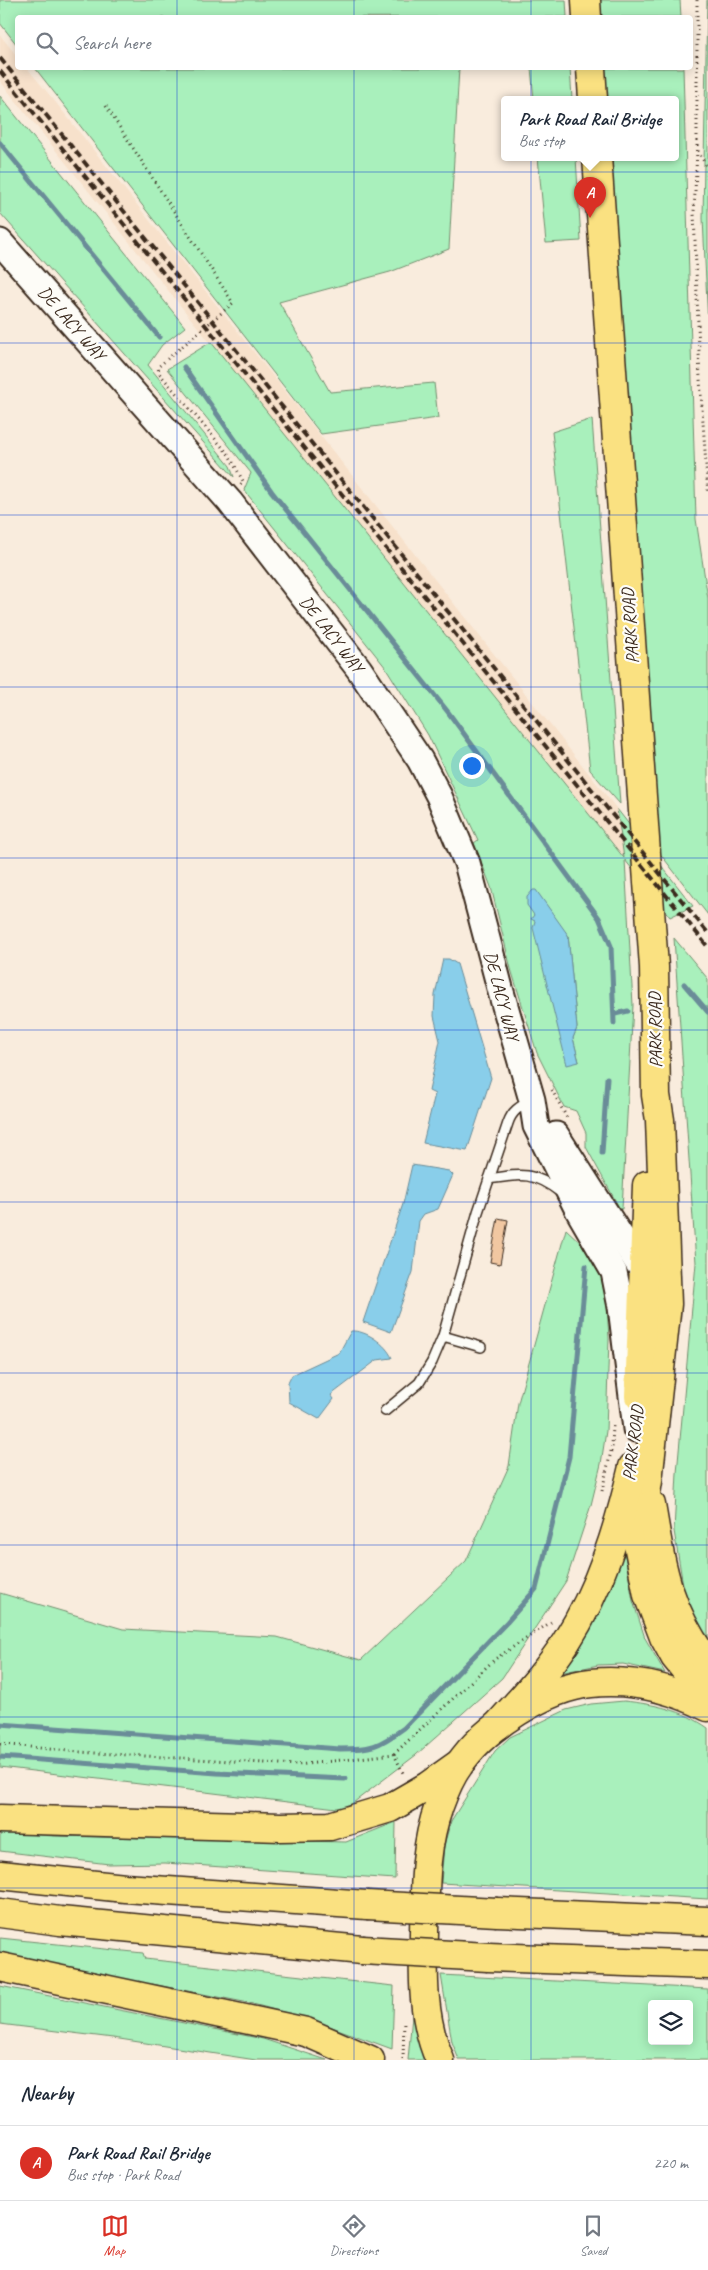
<!DOCTYPE html>
<meta charset="utf-8">
<style>
:root{--surface:#fff;--page:#f6f6f7;--text:#1f2937;--muted:#747a83;--line:#e0e1e3;--accent:#d93025}
body{margin:0;font-family:Caveat,sans-serif;background:var(--page);color:var(--text)}
.controls{position:absolute;right:15px;bottom:15px;display:grid;overflow:hidden;border-radius:5px;box-shadow:0 2px 12px #0003}
.controls button{width:45px;height:45px;display:grid;place-items:center;padding:0;border:0;border-bottom:1px solid var(--line);background:var(--surface);color:var(--text);font:25px sans-serif}
.you{position:absolute;left:471px;top:765px;width:18px;height:18px;margin:-12px;border:4px solid #fff;border-radius:50%;background:#1a73e8;box-shadow:0 0 0 8px #1a73e833}
.badge{display:grid;place-items:center;width:32px;height:32px;border-radius:50%;background:var(--accent);color:#fff;font-size:16px;font-weight:700}
.pin{position:absolute;translate:-50% -41px;filter:drop-shadow(0 1px 2px #0008)}
.pin::after{content:'';position:absolute;top:26px;width:18px;height:15px;background:inherit;clip-path:polygon(0 0,100% 0,50% 100%)}
.popup{position:absolute;left:501px;top:96px;width:178px;height:65px;box-sizing:border-box;display:grid;place-content:center;border-radius:5px;background:var(--surface);filter:drop-shadow(0 1px 4px #0005);font-size:16px;white-space:nowrap;color:var(--muted)}
.popup b{font-size:19px;color:var(--text)}
.popup::after{content:'';position:absolute;left:50%;top:100%;margin-left:-10px;border:10px solid transparent;border-top-color:var(--surface)}
.list{margin:0;padding:0;list-style:none}
h2{display:flex;justify-content:space-between;align-items:center;height:65px;margin:0;padding:0 20px;font-size:21px}
h2 small{font-size:16px;font-weight:400;color:var(--muted)}
.list li{display:grid;grid-template-columns:32px 1fr auto;gap:15px;align-items:center;box-sizing:border-box;height:75px;padding:0 20px;border-top:1px solid var(--line)}
.list b{display:block;font-size:19px;white-space:nowrap}
.list p{margin:0;font-size:16px;white-space:nowrap;color:var(--muted)}
.list em{font-size:16px;font-style:normal;color:var(--muted)}
.icon{flex:none;width:28px;height:28px;fill:none;stroke:currentColor;stroke-width:2;stroke-linecap:round;stroke-linejoin:round}
.map{position:relative;flex:none;width:708px;height:2060px;overflow:hidden}
.search{position:absolute;background:var(--surface);box-shadow:0 2px 12px #0003;left:15px;right:15px;top:15px;height:55px;display:flex;align-items:center;gap:12px;box-sizing:border-box;padding:0 18px;border-radius:5px;color:var(--muted);font-size:19px}
.sheet{height:140px;background:var(--surface)}
nav{display:flex;justify-content:space-around;align-items:center;box-sizing:border-box;height:70px;border-top:1px solid var(--line);background:var(--surface);font-size:14px;color:var(--muted)}
nav a{display:grid;justify-items:center;gap:2px}
nav .on{color:var(--accent)}
.map>svg:first-child{display:block}
</style>
<div class="map">
<svg width="708" height="2060" viewBox="0 0 708 2060">
<rect width="100%" height="100%" fill="#f9ecdd"/>
<filter id="ink" filterUnits="userSpaceOnUse"><feTurbulence type="fractalNoise" baseFrequency=".02" numOctaves="2"/><feDisplacementMap in="SourceGraphic" scale="10" xChannelSelector="R" yChannelSelector="G"/><feConvolveMatrix kernelMatrix="1 2 1 2 8 2 1 2 1" color-interpolation-filters="sRGB"/></filter>
<g filter="url(#ink)">
<path fill="#f7e1cb" d="M0,35L17,56L18,68H27L53,99L617,809L625,859L0,81Z"/>
<g fill="#a9f0bc" stroke="#728d6d" fill-rule="evenodd">
<path d="M0,0H566L567,17L18,18L17,45L0,23Z"/>
<path d="M599,0H680L681,17H600Z"/>
<path d="M707,0H708V325L703,218Z"/>
<path d="M35,68H459L449,249L390,272L279,302L330,392L434,383L438,418L321,434Z"/>
<path d="M531,68H570L572,99H534Z"/>
<path d="M604,68H683L696,519L708,599V915L658,851L611,157H675V99H607Z"/>
<path d="M0,96L185,327L162,345L148,365L230,466L234,477L0,213Z"/>
<path d="M538,157H576L581,241L546,243Z"/>
<path d="M211,342L624,858L617,809L693,906L670,917L625,860L633,1005L622,1209H620L586,1147V1133L576,1111L564,1107L537,1053L511,969L491,887L474,843L478,840L428,735L386,668L244,490L251,473L167,369ZM533,911L568,935L577,1028L573,1038L579,1062Z"/>
<path d="M592,419L620,804L590,770L552,432Z"/>
<path d="M674,938L708,979V1648L684,1591L674,1531L677,1473L696,1263Z"/>
<path d="M566,1229L581,1243L603,1278L606,1289L609,1339L606,1431L601,1464L591,1505L566,1581L502,1678L416,1755L345,1809L0,1767V1593L123,1629L277,1637L361,1660L466,1561L509,1466L518,1403Z"/>
<path d="M623,1544L633,1601L645,1638L665,1673L623,1664L598,1665L555,1674Z"/>
<path d="M624,1701C654,1704 683,1710 708,1728V1899L441,1883L444,1845L451,1821L495,1751L510,1737L566,1710L591,1704Z"/>
<path d="M396,1822L395,1879L165,1863L109,1864L0,1851V1832L54,1836L346,1842Z"/>
<path d="M0,1938L143,1953L145,1959L394,1986L392,2049L313,2020L249,2003L152,1984L154,1989L0,1957Z"/>
<path d="M441,1975L708,1989V2060H459L452,2042ZM652,2004H689V2041H652Z"/>
<path d="M0,1986L263,2039L327,2060H256L113,2038L0,2024Z"/>
<path d="M414,1993L428,2060H408Z"/>
</g>
<g fill="#89ceea" stroke="#6a8c98">
<path d="M533,890H536L568,935L577,1028L573,1038L579,1062L567,1065L533,928L535,921L531,919L534,915L527,905V897Z"/>
<path d="M443,959H449L457,964L491,1078L467,1151L423,1143L435,1094L429,1091L440,1041L434,1016L435,995Z"/>
<path d="M412,1165L449,1171L453,1175L438,1209L424,1214L419,1221L413,1272L391,1332L363,1322L403,1204Z"/>
<path d="M351,1331C366,1330 386,1344 392,1358L377,1360L331,1395L334,1399L319,1419L289,1402L288,1383L292,1375L339,1353Z"/>
</g>
<g fill="none" stroke-linecap="round" stroke-linejoin="round">
<g stroke="#6a8c98" stroke-width="5">
<path d="M0,143L159,337"/>
<path d="M184,367L272,492L448,712L599,918L611,946L614,1023"/>
<path d="M684,984L708,1012"/>
<path d="M615,1014L628,1011"/>
<path d="M602,1153L607,1078"/>
<path d="M0,1724L340,1749C372,1749 378,1747 404,1728L507,1622L536,1589L569,1457L586,1266"/>
<path d="M0,1757L217,1773L345,1779"/>
</g>
</g>
<path fill="#f1c7a1" stroke="#3b2a1e" d="M498,1218L508,1220L500,1264L490,1262Z"/>
<g fill="none" stroke-linecap="round" stroke-linejoin="round">
<g stroke="#3b2a1e" stroke-width="12">
<g id="lane">
<path d="M489,1179C521,1174 533,1171 560,1192"/>
<path d="M443,1336L481,1347"/>
<path d="M385,1411L419,1383L432,1362L443,1336L478,1212L508,1123C512,1111 519,1107 530,1101"/>
</g>
</g>
<g stroke="#3b2a1e" stroke-width="29">
<g id="secondary">
<path d="M0,242L230,502L359,669L420,760L439,796L467,863L501,992L532,1100L536,1126L578,1210L614,1272L621,1307L636,1429"/>
<path d="M556,1135L650,1282"/>
</g>
</g>
<g stroke="#3b2a1e" stroke-width="31">
<g id="primary">
<path d="M586,0L587,18"/>
<path d="M591,68L593,99"/>
<path d="M597,157L654,967L656,1095L660,1120L667,1304L648,1481L638,1544L648,1595L664,1637L675,1657L708,1698"/>
<path d="M639,1396L647,1185"/>
<path d="M651,1505C662,1570 667,1609 708,1664"/>
<path d="M498,1725C522,1698 547,1672 566,1642C600,1589 619,1527 633,1467"/>
<path d="M440,2060C422,2020 423,1976 424,1933C425,1890 424,1847 439,1806C444,1792 450,1777 459,1765C483,1728 547,1687 591,1683C633,1679 671,1688 708,1707"/>
</g>
</g>
<g stroke="#3b2a1e" stroke-width="31">
<g id="highway">
<path d="M0,1819L281,1827L330,1826L390,1808L428,1786L459,1764"/>
<path d="M0,1875L125,1888L367,1905"/>
<path d="M497,1912L708,1921"/>
<path d="M0,1913L60,1921L362,1950"/>
<path d="M488,1957L708,1965"/>
<path d="M0,1967L306,2032L370,2060"/>
</g>
</g>
<g stroke="#3b2a1e" stroke-width="3" stroke-dasharray="1 4" stroke-linecap="butt">
<path d="M697,0V150L694,212L700,379L708,494"/>
<path d="M106,106L233,303L158,367L159,373L229,455L243,481L240,485"/>
<path d="M698,151L708,169"/>
<path d="M552,1090L567,1118"/>
<path d="M602,1491L612,1447L613,1426"/>
<path d="M0,1744L79,1752L298,1765L394,1754L404,1775"/>
<path d="M394,1754L495,1659L551,1622"/>
<path d="M403,2060L404,2020"/>
</g>
<use href="#lane" stroke="#fdfcf7" stroke-width="9"/>
<use href="#secondary" stroke="#fdfcf7" stroke-width="25"/>
<use href="#primary" stroke="#fae181" stroke-width="28"/>
<use href="#highway" stroke="#fae181" stroke-width="28"/>
<g stroke="#3b2a1e" stroke-width="4" stroke-dasharray="8 4" stroke-linecap="butt">
<path d="M0,58L708,933"/>
<path d="M0,71L708,947"/>
</g>
<g stroke="#3b2a1e" stroke-width="31" stroke-linecap="butt">
<g id="highway-bridge">
<path d="M367,1905L497,1912"/>
<path d="M362,1950L488,1957"/>
</g>
</g>
<use href="#highway-bridge" stroke="#fae181" stroke-width="28"/>
</g>
</g>
<path fill="none" stroke="#1d4ed8" stroke-width="1" stroke-opacity="0.55" d="M177,0V18M354,0V18M531,0V18M177,68V2060M354,68V2060M531,68V2060M0,172H708M0,343H708M0,515H708M0,687H708M0,858H708M0,1030H708M0,1202H708M0,1373H708M0,1545H708M0,1717H708M0,1888H708"/>
<g text-anchor="middle" stroke-width="4.5" stroke-linejoin="round" paint-order="stroke">
<g font-size="18" fill="#3b2a1e" stroke="#fdfcf7">
<text transform="translate(72 323) rotate(49)" y="6">DE LACY WAY</text>
<text transform="translate(630 626) rotate(-94)" y="6">PARK ROAD</text>
<text transform="translate(332 634) rotate(52)" y="6">DE LACY WAY</text>
<text transform="translate(502 996) rotate(75)" y="6">DE LACY WAY</text>
<text transform="translate(655 1030) rotate(-91)" y="6">PARK ROAD</text>
<text transform="translate(633 1443) rotate(-83)" y="6">PARK ROAD</text>
</g>
</g>
</svg>
<div class="controls">
<button><svg class="icon" aria-label="layers" viewBox="0 0 24 24"><path d="M12 4l9 5-9 5-9-5zM3 14l9 5 9-5"/></svg></button>
</div>
<div class="you"></div>
<div class="pin badge" style="left:590px;top:218px">A</div>
<div class="popup"><b>Park Road Rail Bridge</b>Bus stop</div>
<div class="search"><svg class="icon" aria-label="search" viewBox="0 0 24 24"><circle cx="10" cy="10" r="6"/><path d="M15 15l6 6"/></svg>Search here</div>
</div>
<section class="sheet">
<h2>Nearby<small></small></h2>
<ul class="list">
<li><span class="badge">A</span><div><b>Park Road Rail Bridge</b><p>Bus stop · Park Road</p></div><em>220 m</em></li>
</ul>
</section>
<nav>
<a class="on"><svg class="icon" aria-label="map" viewBox="0 0 24 24"><path d="M3 6l6-2 6 2 6-2v14l-6 2-6-2-6 2zM9 4v14M15 6v14"/></svg>Map</a>
<a><svg class="icon" aria-label="directions" viewBox="0 0 24 24"><path d="M12 3l9 9-9 9-9-9zM9 14v-3h6M13 9l2 2-2 2"/></svg>Directions</a>
<a><svg class="icon" aria-label="saved" viewBox="0 0 24 24"><path d="M7 4h10v16l-5-4-5 4z"/></svg>Saved</a>
</nav>
